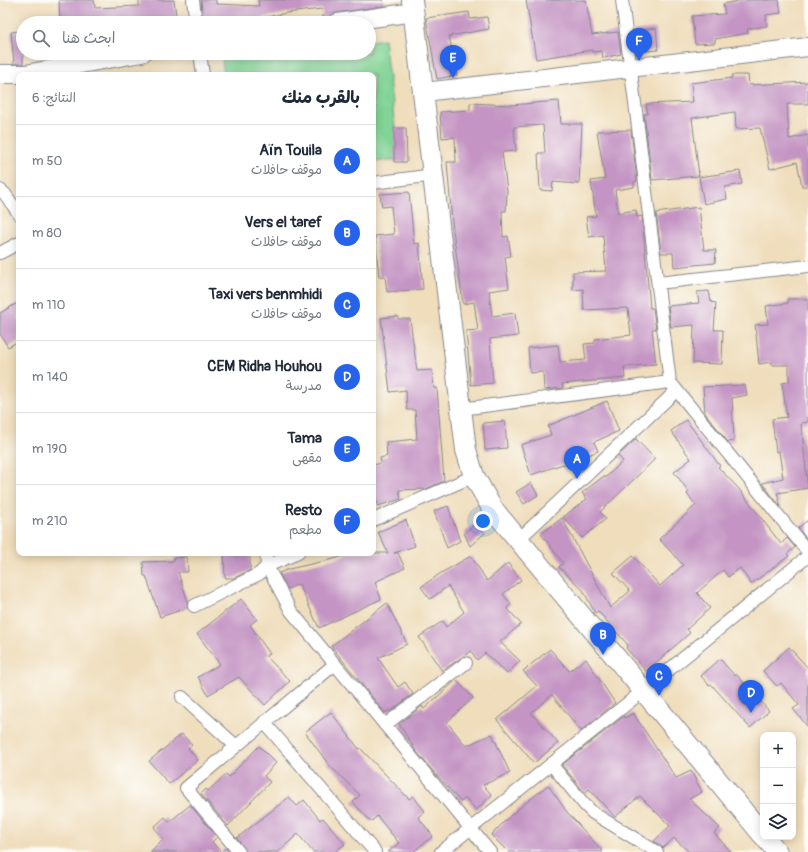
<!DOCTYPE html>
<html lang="ar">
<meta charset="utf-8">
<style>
:root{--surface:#fff;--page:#f2f2f3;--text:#1f2937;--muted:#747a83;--line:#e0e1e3;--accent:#2563eb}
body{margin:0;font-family:Pangolin,"Playpen Sans Arabic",sans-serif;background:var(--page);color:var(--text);direction:rtl}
.controls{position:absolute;right:12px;bottom:12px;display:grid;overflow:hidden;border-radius:8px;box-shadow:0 2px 10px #0003}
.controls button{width:36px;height:36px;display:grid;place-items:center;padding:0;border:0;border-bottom:1px solid var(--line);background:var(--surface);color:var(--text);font:20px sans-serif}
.you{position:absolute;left:483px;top:521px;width:14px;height:14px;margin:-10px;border:3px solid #fff;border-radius:50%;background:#1a73e8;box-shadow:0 0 0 6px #1a73e833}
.badge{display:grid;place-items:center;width:26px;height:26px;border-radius:50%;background:var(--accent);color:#fff;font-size:13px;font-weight:700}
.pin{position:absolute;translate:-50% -33px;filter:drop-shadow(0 1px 2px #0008)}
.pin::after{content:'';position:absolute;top:21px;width:14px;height:12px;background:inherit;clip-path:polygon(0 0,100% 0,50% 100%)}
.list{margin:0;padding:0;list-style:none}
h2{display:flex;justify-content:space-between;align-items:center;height:52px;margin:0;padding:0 16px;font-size:17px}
h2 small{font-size:13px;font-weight:400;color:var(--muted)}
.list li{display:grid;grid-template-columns:26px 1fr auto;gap:12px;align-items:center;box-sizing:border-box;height:72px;padding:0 16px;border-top:1px solid var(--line)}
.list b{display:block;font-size:15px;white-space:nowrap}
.list p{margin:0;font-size:13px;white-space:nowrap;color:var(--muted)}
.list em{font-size:13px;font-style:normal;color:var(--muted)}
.icon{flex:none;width:22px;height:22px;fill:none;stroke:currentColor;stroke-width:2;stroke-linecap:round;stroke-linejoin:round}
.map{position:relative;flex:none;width:808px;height:852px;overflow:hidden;direction:ltr}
.search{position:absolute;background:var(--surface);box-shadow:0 2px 10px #0003;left:16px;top:16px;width:360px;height:44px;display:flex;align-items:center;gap:10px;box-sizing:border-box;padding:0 14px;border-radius:22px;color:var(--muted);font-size:15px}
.panel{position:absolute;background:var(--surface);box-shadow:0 2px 10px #0003;left:16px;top:72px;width:360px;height:484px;border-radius:8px;direction:rtl}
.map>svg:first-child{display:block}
</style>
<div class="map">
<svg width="808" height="852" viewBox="0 0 808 852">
<rect width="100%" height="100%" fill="#fdfcf7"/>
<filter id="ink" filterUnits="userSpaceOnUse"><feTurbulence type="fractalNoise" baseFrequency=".025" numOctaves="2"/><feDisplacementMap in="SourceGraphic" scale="8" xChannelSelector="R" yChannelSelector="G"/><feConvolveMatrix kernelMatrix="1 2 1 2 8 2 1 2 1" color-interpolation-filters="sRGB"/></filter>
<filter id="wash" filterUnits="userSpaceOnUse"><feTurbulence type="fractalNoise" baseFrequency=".012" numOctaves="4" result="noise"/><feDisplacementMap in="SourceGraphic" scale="16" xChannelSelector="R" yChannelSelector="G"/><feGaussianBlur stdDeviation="0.9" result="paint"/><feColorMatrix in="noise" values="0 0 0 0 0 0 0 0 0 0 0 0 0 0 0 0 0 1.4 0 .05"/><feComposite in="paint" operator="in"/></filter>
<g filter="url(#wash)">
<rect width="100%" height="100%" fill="#efddbb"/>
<path fill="#81d495" stroke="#4e827a" d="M384,39L399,159L373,162V75H224L222,59L267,53H369V41Z"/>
<g id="blocks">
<g fill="#c495c4">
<path d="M59,0H94L95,8L139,6V0H174L177,23H60Z"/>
<path d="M201,0H216V4L259,6L258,0H383L384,6L336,13L329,17H323L322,9L286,13L238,23H203Z"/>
<path d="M526,0H586L592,35L618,32L621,54L603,58L602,51L592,52V50L536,59Z"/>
<path d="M743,0H779L781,13L766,15L767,26L747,29L748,33L715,39V43L695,44L692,16L725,14L723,4Z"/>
<path d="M469,12L470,19L487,17L489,29L449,36L457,75L437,79L426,18Z"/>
<path d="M656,28L658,50L636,52L633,31Z"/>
<path d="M23,31V64H14L11,32Z"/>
<path d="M732,75H748L749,85L808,82V104H787L789,139L808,135V186H802L797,162L770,169L760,128L736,129L735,112L692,118L699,176L652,180L644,114H648L646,104L693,102L691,83L732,78Z"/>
<path d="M559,101L561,124H582L579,184L553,182L552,191L540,190L538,153H545L543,125L514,127L516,151L502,152L507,191L506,211H502L503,237L508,236L511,256L505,257L509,288L489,291L492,316L515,313L518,336L490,339L493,383L471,385L466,331L478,330L474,302L463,304L452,222L447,162H456L455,137L442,138L440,112L470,110V103L511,105Z"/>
<path d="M394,128H406L407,162H394Z"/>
<path d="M631,130L637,181L634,182V187L615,190L618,213L636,210L637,217L642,216L650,308H653L656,329H652L656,364L624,367L625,378L562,384L563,388L544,390L543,372L530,373L528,348L558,345L560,362L586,360L584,344L595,343V339L631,335L628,308L584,310L583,289L573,290V272L606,271L603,235L589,237L586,217L596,216L591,181L605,179L597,131Z"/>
<path d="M740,171L742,184L725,187L727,199L704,204L699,177Z"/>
<path d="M409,192L414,244L419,243L423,289L387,292L385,276L379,277L375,236L394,234L391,206L382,207L380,194Z"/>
<path d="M699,207L704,250H716L715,263L674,267L673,253H661L656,213Z"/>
<path d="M709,291L711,302L716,303L714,330H723L722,364L693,363L694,325L671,327L668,306L699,303L697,292Z"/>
<path d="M788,299H808V422L801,423L808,488L777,493L781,507L762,483L783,478L779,451L776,452L772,419L787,417L782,383L789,382V365H771V362L759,364L755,325L768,324L766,306L788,303Z"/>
<path d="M19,302V341L8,347L0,334V313Z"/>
<path d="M398,316V319H410L417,371L432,370L434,388H437L444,481L426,489L399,490L401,499L378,506L373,484V465L381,463L380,458L387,456L386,442L417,439L415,410H407L406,390L390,392L381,318Z"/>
<path d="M745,385L747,395L732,398L734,441L728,442L705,413L703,387Z"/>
<path d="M607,401L619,431L594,442L598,451L564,465L563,464L531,475L521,445L551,435L548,426Z"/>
<path d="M686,420L720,466L718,467L739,489L781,544L787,538L795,547L787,554L789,556L751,584L740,568L728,577L723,570L697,593L710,608L687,629L690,633L646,671L626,648L628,645L598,611L595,613L583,590L559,567L563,563L541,534L562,518L610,608L630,591L613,573L633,556L660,586L683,565L659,539L696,505L687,494L689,492L674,472L691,459L671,431Z"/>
<path d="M505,421L507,448L485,450L483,423Z"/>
<path d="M636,439L655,459L600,512L606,519L582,538L563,517L587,499L582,493L604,476L605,478L623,461L618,456Z"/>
<path d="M531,483L538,495L524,504L516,492Z"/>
<path d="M448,506L460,541L447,548L434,511Z"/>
<path d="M406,520L415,546L394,553H398L405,568L375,582L381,599L319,628L299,584L288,589L279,573L289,569L338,558L348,553H388L378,532Z"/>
<path d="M808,520V536L806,538L798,528Z"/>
<path d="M476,523L485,533L470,546L464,533Z"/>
<path d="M224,553H250V570L234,578H225Z"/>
<path d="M471,556L487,581L508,563L521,580L503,594L511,604L507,608L521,624L500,642L520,661L507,674L485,653L477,660L471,651L442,671L419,637L443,621L446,627L464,612L448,586L430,599L421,587L441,573Z"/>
<path d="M187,557L188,572H178L188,602L187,608L160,617L146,576H144L143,562L174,561V558Z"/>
<path d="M241,599L257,619L250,625L270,654L266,656L290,681L265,705L239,677L208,695L198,677L220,664L197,634Z"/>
<path d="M387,603L407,644L378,658L398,687L405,682L413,694L391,711L390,710L385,713L331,646Z"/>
<path d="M789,647L808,668V727L793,709L799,705L781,683L777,686L763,671Z"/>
<path d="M550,649L569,671L586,659L615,703L581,731L552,695L531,713L558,743L534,763L497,720L537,686L523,671Z"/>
<path d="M720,659L735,676L736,674L769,711L750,728L711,684L709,685L701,676Z"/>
<path d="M456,680L473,698L447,722L466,746L492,734L510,773L483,785L492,795L476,810L466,798L461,802L431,769L416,751L399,724L422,706L424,709Z"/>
<path d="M331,712L359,749L360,748L409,799L413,796L425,811L418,817L433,836L413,852H388L399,843L377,816L371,822L353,802L360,795L329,765L305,732Z"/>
<path d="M633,713L676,778L691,771L702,792L689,799L720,828L714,833L731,852H689L674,838L663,848L654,841L670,826L640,796L615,817L589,789L585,793L562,765L624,716L625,718Z"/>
<path d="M182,734L192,745L188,748L198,760L169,784L149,761Z"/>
<path d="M259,746L276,763L264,776L270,782L228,826L201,794L206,789L208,791L226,774L229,777Z"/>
<path d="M548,785L567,812L603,852H508L491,835L511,815Z"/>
<path d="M289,797L297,806L304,800L320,820L323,818L345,844L335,852H313L298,834L278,852H246L237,838Z"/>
<path d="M190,805L217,837L212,842L221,852L226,848L229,852H150L163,839L154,827L165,817L169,822Z"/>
</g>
</g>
</g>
<g filter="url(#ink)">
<use href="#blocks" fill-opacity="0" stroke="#85868c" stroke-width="1"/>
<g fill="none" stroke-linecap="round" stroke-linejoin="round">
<g stroke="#85868c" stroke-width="14">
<g id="street">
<path d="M193,0L196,23"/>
<path d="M622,0L670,382L808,552"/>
<path d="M200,53L203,75"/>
<path d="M373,183L434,175"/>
<path d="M0,190L5,194L19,214"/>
<path d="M0,253L19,243"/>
<path d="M658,283L808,266"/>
<path d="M461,409L670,382"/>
<path d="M373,520L474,476"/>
<path d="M518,540L676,391"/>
<path d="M266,553L267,566L291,611L490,852"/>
<path d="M194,606L259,574L267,566L298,553"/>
<path d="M182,697L236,746"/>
<path d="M264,722L375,852"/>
<path d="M385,725L466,663"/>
<path d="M551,764L584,804L593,813L657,852"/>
<path d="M239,852L186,788L335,664"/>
<path d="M441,852L643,691L808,556"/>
</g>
</g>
<g stroke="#85868c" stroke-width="20">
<g id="secondary">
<path d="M337,23L414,12"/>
<path d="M0,74H25L142,53"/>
<path d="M424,92L808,47"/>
</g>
</g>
<g stroke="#85868c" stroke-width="22">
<g id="primary">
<path d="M412,0L466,450L474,476L492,508L763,835"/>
<path d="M765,837L777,852"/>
</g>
</g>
<use href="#street" stroke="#fff" stroke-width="12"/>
<use href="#secondary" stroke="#fff" stroke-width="18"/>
<use href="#primary" stroke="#fff" stroke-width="20"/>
</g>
</g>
</svg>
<div class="controls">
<button>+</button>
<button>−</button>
<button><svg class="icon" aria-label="layers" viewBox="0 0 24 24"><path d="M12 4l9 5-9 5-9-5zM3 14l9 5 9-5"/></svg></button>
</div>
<div class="you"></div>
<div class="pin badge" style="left:577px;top:479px">A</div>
<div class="pin badge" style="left:603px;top:655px">B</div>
<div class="pin badge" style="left:659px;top:696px">C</div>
<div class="pin badge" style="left:751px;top:713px">D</div>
<div class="pin badge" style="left:453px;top:78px">E</div>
<div class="pin badge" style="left:639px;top:61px">F</div>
<div class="search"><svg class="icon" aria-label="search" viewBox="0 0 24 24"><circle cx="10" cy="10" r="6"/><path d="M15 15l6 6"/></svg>ابحث هنا</div>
<section class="panel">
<h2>بالقرب منك<small>النتائج: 6</small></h2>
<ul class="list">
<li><span class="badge">A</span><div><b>Aïn Touila</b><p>موقف حافلات</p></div><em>50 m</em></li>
<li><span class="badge">B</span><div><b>Vers el taref</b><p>موقف حافلات</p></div><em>80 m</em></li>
<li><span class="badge">C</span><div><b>Taxi vers benmhidi</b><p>موقف حافلات</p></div><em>110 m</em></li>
<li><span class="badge">D</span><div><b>CEM Ridha Houhou</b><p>مدرسة</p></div><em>140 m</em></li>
<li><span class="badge">E</span><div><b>Tama</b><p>مقهى</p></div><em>190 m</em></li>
<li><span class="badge">F</span><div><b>Resto</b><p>مطعم</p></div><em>210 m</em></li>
</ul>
</section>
</div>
